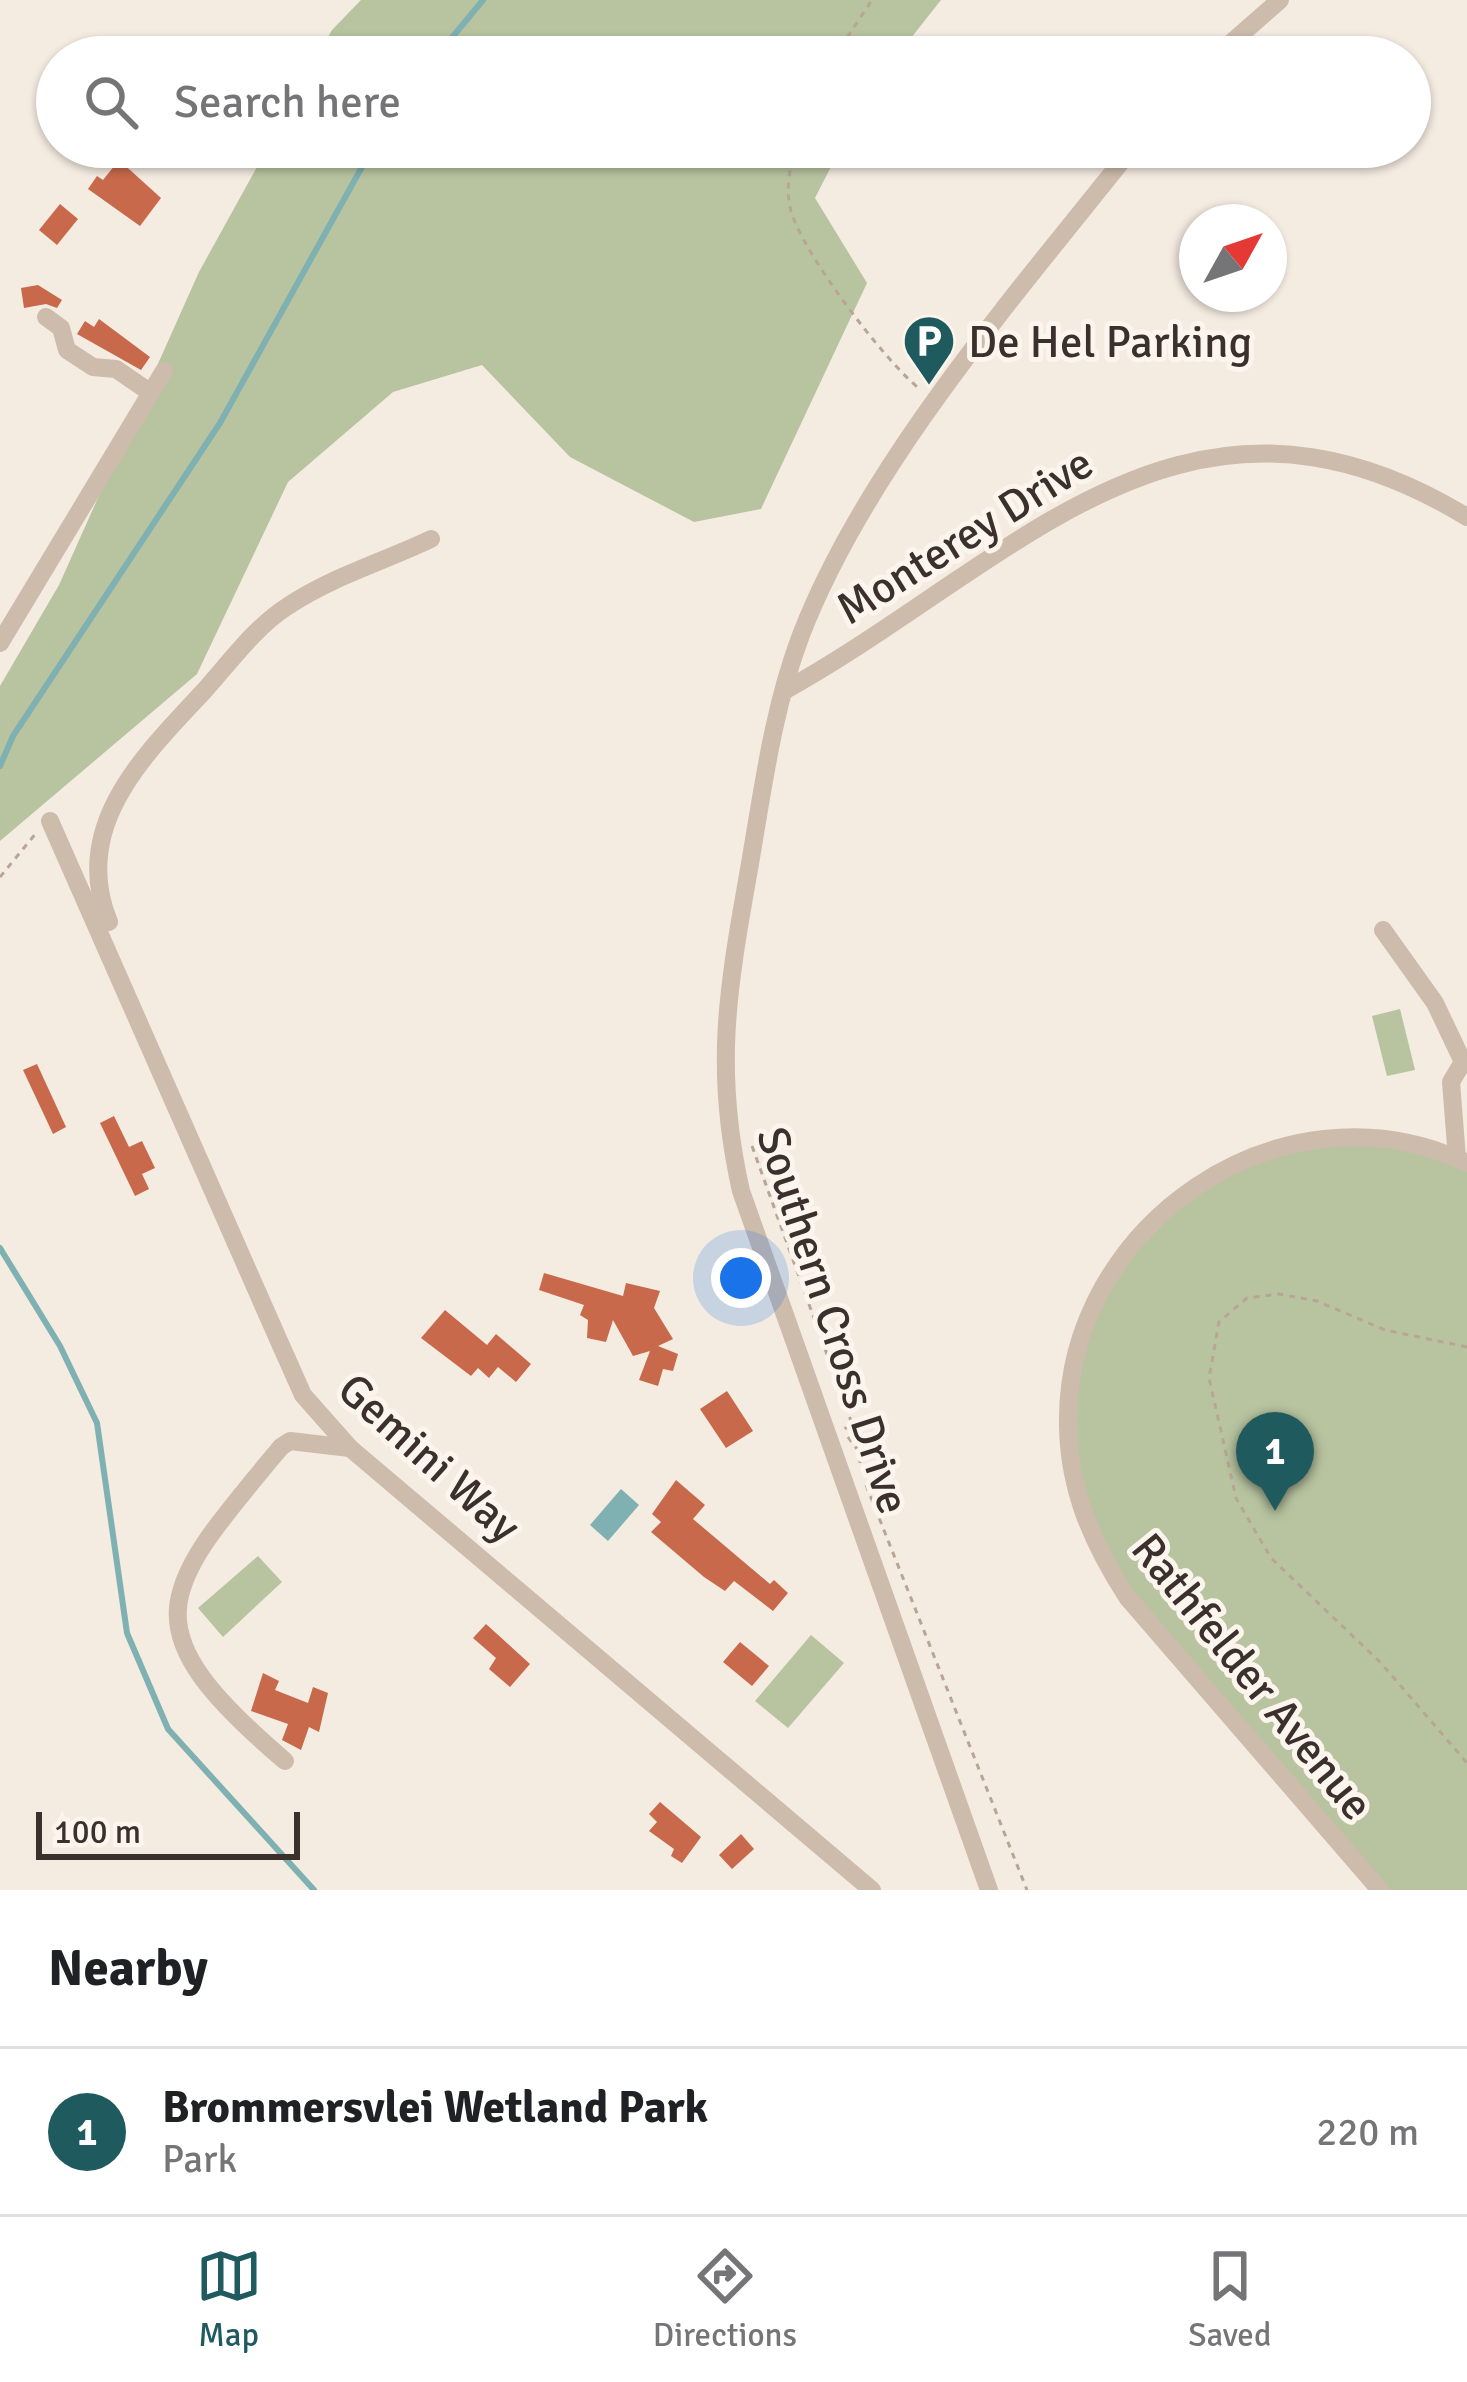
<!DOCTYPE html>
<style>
:root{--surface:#fff;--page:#f2f2f2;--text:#202124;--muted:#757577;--line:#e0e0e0;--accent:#1f5a5e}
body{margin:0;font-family:Signika,sans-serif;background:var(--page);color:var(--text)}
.compass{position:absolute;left:1179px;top:204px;width:108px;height:108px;border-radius:50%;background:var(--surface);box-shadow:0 3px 9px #0004;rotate:50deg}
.scale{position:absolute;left:36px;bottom:30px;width:264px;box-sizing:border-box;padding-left:12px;border:6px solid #3b302b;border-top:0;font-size:33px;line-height:42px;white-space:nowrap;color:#3b302b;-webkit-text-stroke:9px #fbf5ee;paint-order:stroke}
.you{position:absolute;left:741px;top:1278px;width:42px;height:42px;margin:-30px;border:9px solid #fff;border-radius:50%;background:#1a73e8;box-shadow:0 0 0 18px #1a73e833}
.badge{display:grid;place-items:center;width:78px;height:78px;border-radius:50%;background:var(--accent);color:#fff;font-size:39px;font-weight:700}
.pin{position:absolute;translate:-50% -99px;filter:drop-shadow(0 3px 6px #0008)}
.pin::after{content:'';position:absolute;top:63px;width:42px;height:36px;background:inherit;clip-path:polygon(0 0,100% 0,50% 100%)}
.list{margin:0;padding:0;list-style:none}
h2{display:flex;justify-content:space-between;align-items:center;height:156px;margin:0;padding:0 48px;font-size:51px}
h2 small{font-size:39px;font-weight:400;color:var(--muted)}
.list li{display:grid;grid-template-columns:78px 1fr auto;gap:36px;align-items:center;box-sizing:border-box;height:168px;padding:0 48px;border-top:3px solid var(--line)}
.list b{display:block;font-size:45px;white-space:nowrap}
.list p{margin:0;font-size:39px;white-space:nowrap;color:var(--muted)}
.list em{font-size:39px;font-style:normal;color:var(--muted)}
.icon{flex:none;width:66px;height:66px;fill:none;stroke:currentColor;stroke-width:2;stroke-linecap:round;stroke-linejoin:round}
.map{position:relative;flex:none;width:1467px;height:1890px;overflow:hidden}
.search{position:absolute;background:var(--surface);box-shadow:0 3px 9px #0004;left:36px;right:36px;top:36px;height:132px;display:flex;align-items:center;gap:30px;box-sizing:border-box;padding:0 42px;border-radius:66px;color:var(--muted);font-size:45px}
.sheet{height:324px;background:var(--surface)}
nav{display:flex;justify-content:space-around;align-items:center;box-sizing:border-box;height:168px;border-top:3px solid var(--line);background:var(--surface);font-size:33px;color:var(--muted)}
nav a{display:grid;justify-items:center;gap:6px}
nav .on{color:var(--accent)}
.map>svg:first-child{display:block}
</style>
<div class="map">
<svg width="1467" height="1890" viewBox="0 0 1467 1890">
<rect width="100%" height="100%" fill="#f4ebe1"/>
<g fill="#b8c4a0">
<path d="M361,0H941L896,57H317L332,30Z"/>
<path d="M268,147H841L815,198L867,283L761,509L694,522L570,457L482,365L393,392L288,482L197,674L0,841V686L59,585L199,272Z"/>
<path d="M1400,1009L1415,1070L1387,1076L1372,1016Z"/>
<path d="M1342,1136L1467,1163V1890H1380L1127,1597L1088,1530L1069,1395L1107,1282L1208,1177Z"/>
<path d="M258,1556L282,1582L223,1637L198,1608Z"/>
<path d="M811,1635L844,1663L788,1728L755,1701Z"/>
</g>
<path fill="#7fb0b2" d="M621,1489L639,1505L608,1541L590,1525Z"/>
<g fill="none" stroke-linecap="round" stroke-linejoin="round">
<g stroke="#7fb0b2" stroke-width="6">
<path d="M436,57L483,0"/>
<path d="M0,766L13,736L220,423L373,147"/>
<path d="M0,1248L60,1346L97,1423L127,1633L168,1729L314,1890"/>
</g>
</g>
<g fill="#c8694b">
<path d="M119,160L161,198L140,226L88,189L97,176L103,180Z"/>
<path d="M60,204L78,219L57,245L39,230Z"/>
<path d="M38,285L62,300L57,308L46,304L24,308L21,288Z"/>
<path d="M99,319L150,357L141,370L77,334L85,321L94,327Z"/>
<path d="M37,1064L66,1127L53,1134L23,1070Z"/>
<path d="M114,1116L129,1147L142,1141L155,1168L142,1174L149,1189L135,1196L100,1123Z"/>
<path d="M544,1273L623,1296L626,1283L660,1291L654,1308L673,1339L658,1346L678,1354L673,1371L663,1369L658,1386L639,1380L650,1351L633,1356L613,1320L606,1342L587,1338L588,1320L580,1315L584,1305L539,1290Z"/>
<path d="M445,1310L487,1345L496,1334L531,1364L516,1382L498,1367L489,1378L478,1368L471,1376L421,1338Z"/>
<path d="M727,1391L753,1431L726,1448L700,1409Z"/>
<path d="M676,1480L705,1505L693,1519L770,1584L774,1580L788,1593L773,1611L734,1581L725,1591L704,1577L651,1532L661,1522L652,1514Z"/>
<path d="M486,1624L530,1664L510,1687L489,1669L496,1658L473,1638Z"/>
<path d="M740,1642L769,1666L752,1686L723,1662Z"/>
<path d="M263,1673L279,1681L275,1690L308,1703L313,1687L328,1693L319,1732L309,1727L301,1750L282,1740L288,1724L251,1711Z"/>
<path d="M660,1802L701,1837L682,1863L671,1856L674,1849L649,1831L657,1822L649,1814Z"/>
<path d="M741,1834L754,1849L732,1869L719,1855Z"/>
</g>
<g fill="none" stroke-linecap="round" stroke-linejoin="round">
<g stroke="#b9a596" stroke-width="3" stroke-dasharray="6 6" stroke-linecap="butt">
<path d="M834,57L872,0"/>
<path d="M795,147C790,168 785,190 791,211C803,254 886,363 921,390"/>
<path d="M0,877L37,832"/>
<path d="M752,1146L851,1421L845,1429"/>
<path d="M1467,1347L1385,1330L1317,1301L1279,1294L1247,1298L1219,1322L1209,1378L1236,1498L1271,1558L1381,1663L1467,1763"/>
<path d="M848,1437L860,1453V1465"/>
<path d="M866,1485L1027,1890"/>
</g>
<g stroke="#cdbbac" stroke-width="18">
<path d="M1215,57L1280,0"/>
<path d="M46,317L61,328L67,350L93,367L116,369L151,393"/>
<path d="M0,643L164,371"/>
<path d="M784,691C1015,563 1184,345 1467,517"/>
<path d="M50,821L275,1332L303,1395L350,1448L872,1890"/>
<path d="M109,922C70,827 143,756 204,691C230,662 255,627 288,606C331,577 385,561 431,539"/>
<path d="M1383,930L1435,1003L1463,1062L1451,1082L1457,1158"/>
<path d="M285,1761C126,1625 160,1592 281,1447L290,1441L350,1448"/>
<path d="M989,1890L741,1191C714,1072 727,993 748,875C762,796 772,711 801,635C867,464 1019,291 1133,147"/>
<path d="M1380,1890L1127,1597C1093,1544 1069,1491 1068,1426C1064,1225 1283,1075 1467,1163"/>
</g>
</g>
<defs>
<g id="parking-pin" transform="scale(2.7)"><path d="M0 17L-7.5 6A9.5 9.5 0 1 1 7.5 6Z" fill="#1f5a5e" stroke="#fbf5ee"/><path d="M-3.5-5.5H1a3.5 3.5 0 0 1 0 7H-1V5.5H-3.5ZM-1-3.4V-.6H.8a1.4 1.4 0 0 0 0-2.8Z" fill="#fff"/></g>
</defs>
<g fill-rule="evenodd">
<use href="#parking-pin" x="929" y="341"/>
</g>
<g text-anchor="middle" stroke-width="10" stroke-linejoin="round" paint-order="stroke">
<g font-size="45" fill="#3b302b" stroke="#fbf5ee" text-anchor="start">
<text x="968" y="357">De Hel Parking</text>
</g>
<g font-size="45" fill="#3b302b" stroke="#fbf5ee">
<text transform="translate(964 535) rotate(-32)" y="16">Monterey Drive</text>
<text transform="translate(834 1320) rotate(72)" y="16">Southern Cross Drive</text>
<text transform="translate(430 1457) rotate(42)" y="16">Gemini Way</text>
<text transform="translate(1253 1676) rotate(51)" y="16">Rathfelder Avenue</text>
</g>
</g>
</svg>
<svg class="compass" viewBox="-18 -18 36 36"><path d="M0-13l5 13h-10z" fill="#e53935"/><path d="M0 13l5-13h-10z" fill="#757577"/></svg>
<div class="scale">100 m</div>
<div class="you"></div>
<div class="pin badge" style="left:1275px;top:1511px">1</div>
<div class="search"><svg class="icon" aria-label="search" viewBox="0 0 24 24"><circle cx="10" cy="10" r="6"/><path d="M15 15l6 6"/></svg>Search here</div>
</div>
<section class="sheet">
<h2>Nearby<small></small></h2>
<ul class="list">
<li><span class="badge">1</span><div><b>Brommersvlei Wetland Park</b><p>Park</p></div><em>220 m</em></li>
</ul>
</section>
<nav>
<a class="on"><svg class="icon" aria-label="map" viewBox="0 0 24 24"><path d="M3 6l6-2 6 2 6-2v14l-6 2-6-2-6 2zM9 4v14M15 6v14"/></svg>Map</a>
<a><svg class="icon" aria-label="directions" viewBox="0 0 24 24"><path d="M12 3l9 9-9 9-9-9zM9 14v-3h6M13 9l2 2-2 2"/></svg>Directions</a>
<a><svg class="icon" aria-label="saved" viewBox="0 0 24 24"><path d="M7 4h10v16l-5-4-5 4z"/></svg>Saved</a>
</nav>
